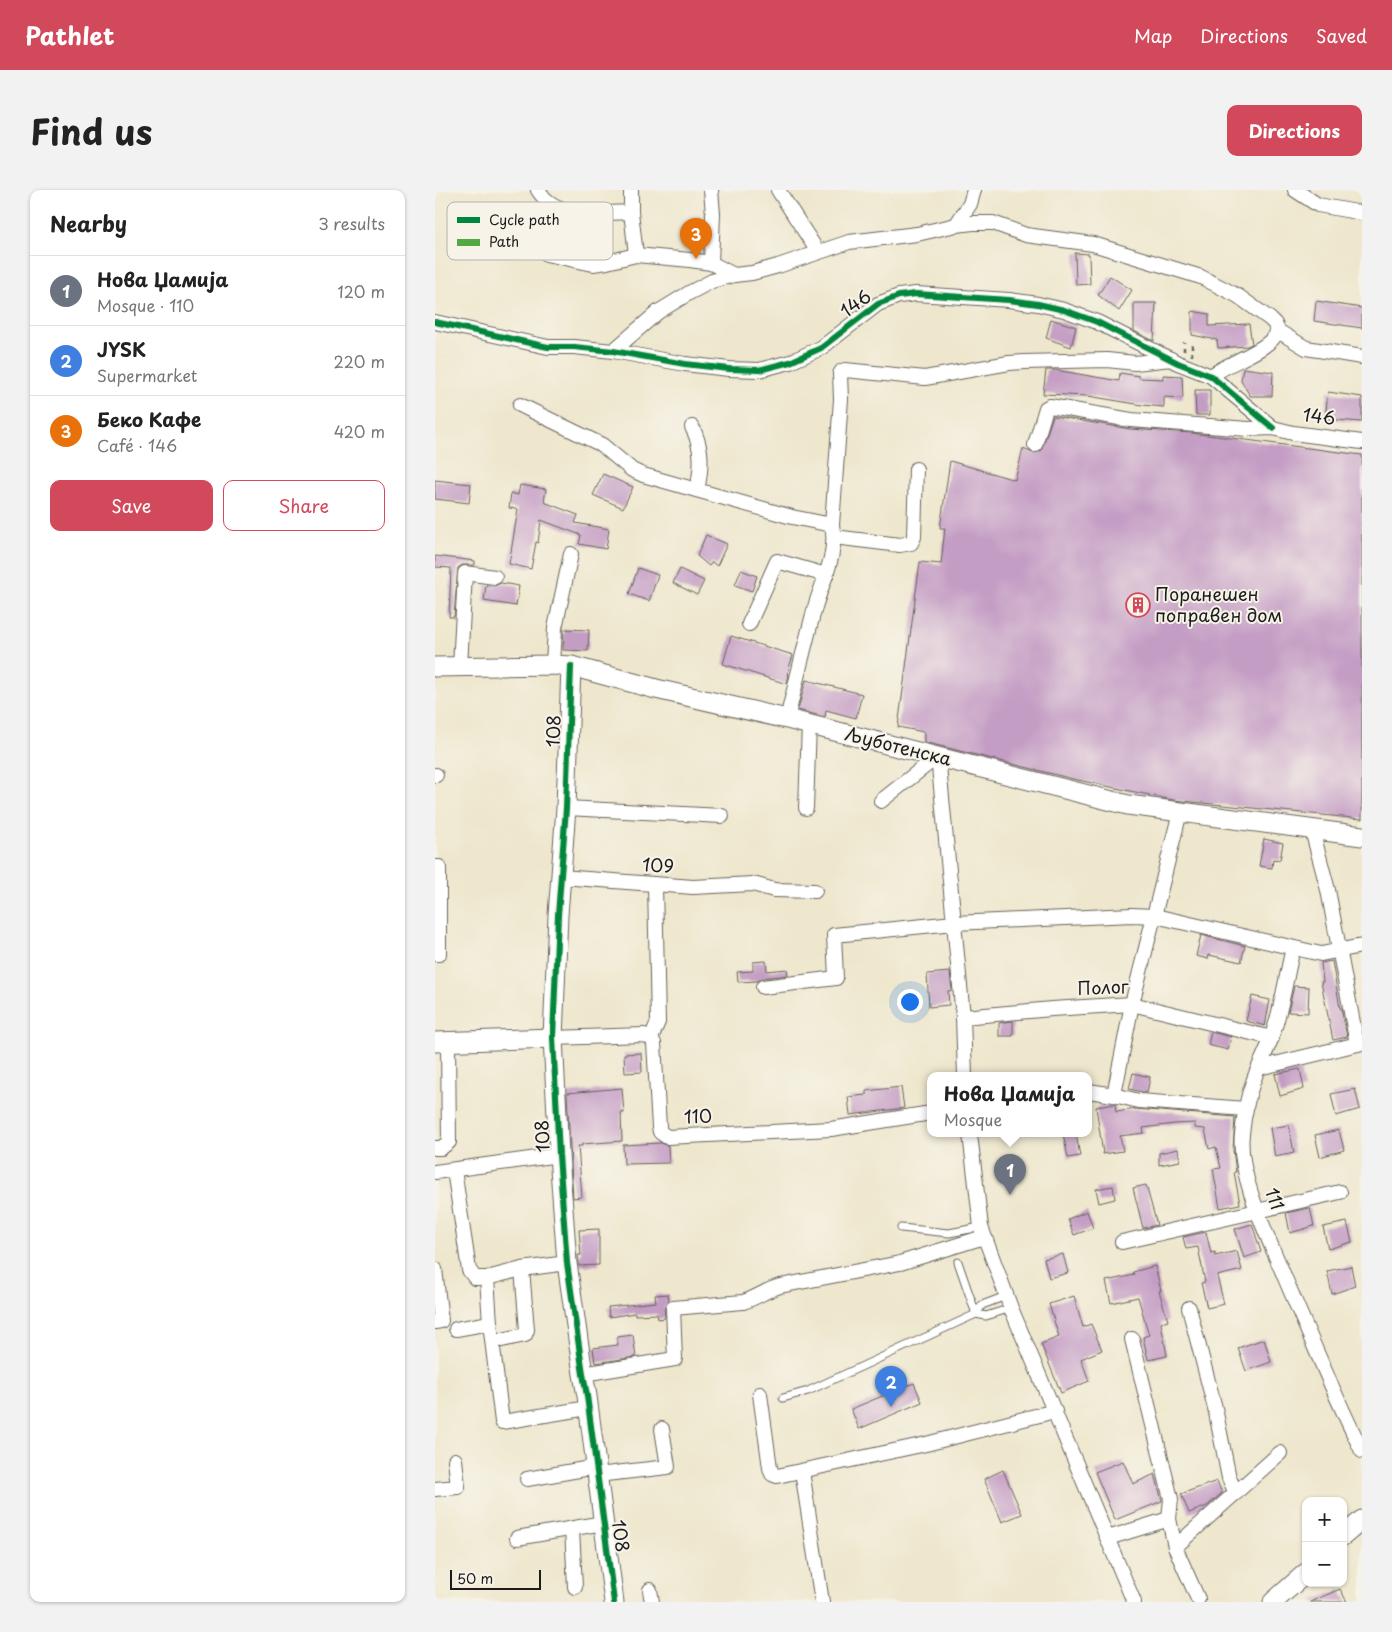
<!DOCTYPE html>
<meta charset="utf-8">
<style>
:root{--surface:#fff;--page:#f2f2f2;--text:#222;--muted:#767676;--line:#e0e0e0;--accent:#d1495b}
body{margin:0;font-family:"Playpen Sans",sans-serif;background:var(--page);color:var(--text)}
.controls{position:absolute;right:15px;bottom:15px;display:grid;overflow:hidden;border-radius:10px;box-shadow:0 1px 4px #0004}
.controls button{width:45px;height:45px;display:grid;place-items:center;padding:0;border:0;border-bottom:1px solid var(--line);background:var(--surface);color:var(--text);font:25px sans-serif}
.scale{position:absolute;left:15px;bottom:12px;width:91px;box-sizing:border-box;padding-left:5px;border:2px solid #1c1c1c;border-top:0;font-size:14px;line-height:18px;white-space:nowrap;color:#1c1c1c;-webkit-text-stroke:4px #f7f3e8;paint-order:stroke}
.you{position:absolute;left:474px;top:811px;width:18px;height:18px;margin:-12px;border:4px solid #fff;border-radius:50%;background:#1a73e8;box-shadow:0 0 0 8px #1a73e833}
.badge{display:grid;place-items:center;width:32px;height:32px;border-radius:50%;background:var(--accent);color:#fff;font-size:16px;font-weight:700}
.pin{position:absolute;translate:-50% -41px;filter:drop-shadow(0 1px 2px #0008)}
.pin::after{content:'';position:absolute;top:26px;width:18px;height:15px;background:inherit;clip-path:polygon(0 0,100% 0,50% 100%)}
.popup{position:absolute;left:492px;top:882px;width:165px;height:65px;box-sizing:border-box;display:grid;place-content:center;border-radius:10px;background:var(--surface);filter:drop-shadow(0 1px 4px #0005);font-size:16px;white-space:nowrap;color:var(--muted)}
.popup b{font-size:19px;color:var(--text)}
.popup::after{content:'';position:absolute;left:50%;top:100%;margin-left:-10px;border:10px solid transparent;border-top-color:var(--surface)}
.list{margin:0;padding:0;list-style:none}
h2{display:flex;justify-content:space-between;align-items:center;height:65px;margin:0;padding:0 20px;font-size:21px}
h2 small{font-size:16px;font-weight:400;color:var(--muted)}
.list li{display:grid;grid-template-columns:32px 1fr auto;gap:15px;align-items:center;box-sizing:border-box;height:70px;padding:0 20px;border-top:1px solid var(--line)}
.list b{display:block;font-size:19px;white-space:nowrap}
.list p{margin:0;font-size:16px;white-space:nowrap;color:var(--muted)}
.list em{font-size:16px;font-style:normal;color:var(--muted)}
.actions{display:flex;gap:10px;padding:15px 20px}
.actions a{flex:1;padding:11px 0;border:1px solid var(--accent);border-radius:10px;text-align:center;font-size:18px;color:var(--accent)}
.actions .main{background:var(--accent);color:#fff}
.map{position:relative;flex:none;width:927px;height:1412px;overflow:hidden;border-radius:10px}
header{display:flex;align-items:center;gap:30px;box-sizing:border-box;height:70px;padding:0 25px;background:var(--accent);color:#fff}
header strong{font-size:24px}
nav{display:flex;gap:28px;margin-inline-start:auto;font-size:18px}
.intro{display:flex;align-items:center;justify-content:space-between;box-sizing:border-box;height:120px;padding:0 30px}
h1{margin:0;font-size:35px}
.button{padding:12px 22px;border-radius:10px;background:var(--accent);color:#fff;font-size:18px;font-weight:700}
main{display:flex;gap:30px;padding:0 30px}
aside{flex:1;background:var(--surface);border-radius:10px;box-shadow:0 1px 4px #0004}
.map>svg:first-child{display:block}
</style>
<header>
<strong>Pathlet</strong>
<nav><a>Map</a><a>Directions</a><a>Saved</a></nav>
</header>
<div class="intro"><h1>Find us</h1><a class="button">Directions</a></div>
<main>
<aside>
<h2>Nearby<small>3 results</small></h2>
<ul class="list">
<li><span class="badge" style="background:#6b7280">1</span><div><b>Нова Џамија</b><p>Mosque · 110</p></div><em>120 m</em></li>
<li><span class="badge" style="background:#3f7fe0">2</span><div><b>JYSK</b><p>Supermarket</p></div><em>220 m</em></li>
<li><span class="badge" style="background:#e8710a">3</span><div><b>Беко Кафе</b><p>Café · 146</p></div><em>420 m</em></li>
</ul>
<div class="actions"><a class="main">Save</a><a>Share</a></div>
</aside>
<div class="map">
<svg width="927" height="1412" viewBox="0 0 927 1412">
<rect width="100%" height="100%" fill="#f7f3e8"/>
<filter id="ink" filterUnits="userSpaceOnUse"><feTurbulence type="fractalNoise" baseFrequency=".02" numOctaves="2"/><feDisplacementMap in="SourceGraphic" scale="10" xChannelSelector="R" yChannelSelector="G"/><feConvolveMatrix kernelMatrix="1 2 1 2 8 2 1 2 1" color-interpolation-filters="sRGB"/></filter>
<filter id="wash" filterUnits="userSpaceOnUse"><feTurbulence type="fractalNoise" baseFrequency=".0096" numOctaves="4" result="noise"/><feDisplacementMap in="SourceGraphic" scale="20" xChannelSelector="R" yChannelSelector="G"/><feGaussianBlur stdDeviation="1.12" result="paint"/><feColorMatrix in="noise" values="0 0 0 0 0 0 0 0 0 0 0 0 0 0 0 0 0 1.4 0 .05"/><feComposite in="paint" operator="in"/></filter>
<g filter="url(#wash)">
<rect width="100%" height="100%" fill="#eee7cd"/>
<g id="blocks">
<g fill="#c49dc5">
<path d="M640,63L654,64L655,94L641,95Z"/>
<path d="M675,86L697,100L684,121L663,105Z"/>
<path d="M881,111L927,118V138L879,131Z"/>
<path d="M699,113H721L719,151L699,141Z"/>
<path d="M757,121L774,124V136L814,134L817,154L812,156L783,158L782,150L757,145Z"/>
<path d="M616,129L641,137L636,157L611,148Z"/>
<path d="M808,178L838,182L837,206H815L806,190Z"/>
<path d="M611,180H620L684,191L685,183L704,186V188L728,189V185L747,186L748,208L729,207V217L707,215L653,206L608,204Z"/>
<path d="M760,200H775V225H761Z"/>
<path d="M893,202L927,207V232L890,229Z"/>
<path d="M618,226L695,239L757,243L927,265V629L738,610L638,589L489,552V542L463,537L485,372L506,374L510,338H505L515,271L580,290L588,259L598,263L606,261Z"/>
<path d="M168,284L198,297L188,318L158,305Z"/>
<path d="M0,290L36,294L34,313L0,309Z"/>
<path d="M85,295L111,299L109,312L143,325L140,333L174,339L171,359L144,354L146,345L106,330L103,353L101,352L96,379L74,374L83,319L74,318L76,303L83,305Z"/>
<path d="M271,345L292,354L282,376L277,372L274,376L262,366Z"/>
<path d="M0,366L40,371V375H27L23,378L19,427H14L16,378L0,377Z"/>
<path d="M203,378L223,385L214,411L194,404Z"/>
<path d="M245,379L269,391L262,405L238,393Z"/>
<path d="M306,380L322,386L317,401L300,395Z"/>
<path d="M66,393L84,396L81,416L49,411L51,395L59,396Z"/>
<path d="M129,439L154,440L153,461L128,460Z"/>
<path d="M296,446L358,465L352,485H354L352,494L288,474Z"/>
<path d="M371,490L427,504L421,528L391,520L390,527L363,520Z"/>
<path d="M829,649L848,653L845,670L838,669L837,678L824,676Z"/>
<path d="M766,745L810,756L806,772L774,765L773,769L761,766Z"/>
<path d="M331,771L332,781L352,779L353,785L327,788L322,791L303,792L302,782L318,781V772Z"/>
<path d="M897,771L905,818H906L912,847L898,850L886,792H888L886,773Z"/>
<path d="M515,782L517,800L513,801L514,815L494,817L492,784Z"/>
<path d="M859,796L874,797L873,823L853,822Z"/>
<path d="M817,806L835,810L830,836L811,831Z"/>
<path d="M578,831V846H564V833Z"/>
<path d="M776,842L796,847L793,860L773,855Z"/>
<path d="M206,863L207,882L190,883L189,864Z"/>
<path d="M865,879L869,899L845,906L840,884Z"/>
<path d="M698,883L715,887L712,903L694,899Z"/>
<path d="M466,897L469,918L415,925L413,907L431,905V901Z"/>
<path d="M187,898L189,923H186L187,951L147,954V956H143L147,1007L138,1008L132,903Z"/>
<path d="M920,899L925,919L901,926L896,904Z"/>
<path d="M680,914L681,922L701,919L800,927L798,960L801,982H799L805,1014L785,1018L778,979L786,978L781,957L774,959L770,939L760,938V933L739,934L708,938L709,943L685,946L688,961L668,964L661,917Z"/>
<path d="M854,935L859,963L840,967L835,938Z"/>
<path d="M904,940L909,960L885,967L880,945Z"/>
<path d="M628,944H641L645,966L633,968Z"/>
<path d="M226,953L233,956L234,973L189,974L188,955Z"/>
<path d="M743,959L745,971L724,975V963Z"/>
<path d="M711,995L722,1035L708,1038L698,998Z"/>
<path d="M678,996L680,1009L664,1013L661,999Z"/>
<path d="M875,1018L879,1036L855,1043L851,1023Z"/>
<path d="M652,1021L658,1038L639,1045L633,1029Z"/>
<path d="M912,1032L917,1052L893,1059L888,1037Z"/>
<path d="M817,1034L826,1062L809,1068L800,1039Z"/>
<path d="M164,1039V1075L144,1076L143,1065H146L144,1040Z"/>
<path d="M771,1042L776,1063L780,1062V1066L802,1061L807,1080L782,1086L789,1114L772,1118L766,1093L770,1092L763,1057L751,1059L748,1047Z"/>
<path d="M628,1064L633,1083L614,1088L609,1069Z"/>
<path d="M720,1076L726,1101H724L733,1131L726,1133L732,1166L713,1170L708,1147L714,1145L703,1107L676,1113L671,1091L699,1085L698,1082Z"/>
<path d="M916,1076L920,1096L897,1104L892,1081Z"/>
<path d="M233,1104L234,1110L229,1118L230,1128L223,1129L222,1124L200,1125V1123L174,1127L173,1117L221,1112L220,1105Z"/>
<path d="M639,1106L648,1137L656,1134L667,1160L646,1169L654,1191L626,1203L606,1154L624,1147L614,1114Z"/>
<path d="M198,1145L201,1167L160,1173L158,1158L183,1155L182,1147Z"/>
<path d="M829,1149L836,1172L811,1181L803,1158Z"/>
<path d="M479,1193L487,1212L424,1239L416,1219Z"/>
<path d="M688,1271L698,1294L720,1284L727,1311L680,1330L660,1282Z"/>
<path d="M568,1280L587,1324L567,1332L549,1289Z"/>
<path d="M782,1291L787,1303L772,1316L754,1323L746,1304Z"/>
<path d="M905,1399L912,1412H875Z"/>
</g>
</g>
</g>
<g filter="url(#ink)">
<use href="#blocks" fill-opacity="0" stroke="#66635a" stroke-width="1"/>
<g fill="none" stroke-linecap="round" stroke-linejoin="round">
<g stroke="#66635a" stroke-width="9">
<g id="lane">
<path d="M466,1038L514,1043L546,1037"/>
<path d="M523,1072L541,1124"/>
<path d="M541,1124L551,1126L576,1118"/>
<path d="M348,1208L373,1201L541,1124L547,1115L571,1106"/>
</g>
</g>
<g stroke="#66635a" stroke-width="16">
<g id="street">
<path d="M103,0C121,30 166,23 196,22"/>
<path d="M196,0V22L201,65"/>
<path d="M343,0L383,62"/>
<path d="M860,0L883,15L927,23"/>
<path d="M521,35L535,14L539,0"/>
<path d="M111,64L158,74L172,72L201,65L255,70L276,73L299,85"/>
<path d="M276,73L278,24L276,0"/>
<path d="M0,132L113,157H139L178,161L250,174L294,179L324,180L355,172L386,158L443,114L464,106L481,104L574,110L603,114L629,120L662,132L743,173L776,186L838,238"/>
<path d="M843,141L871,158L927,167"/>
<path d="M178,161L223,122L254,103L277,91L299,85L317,83L343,76L414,52L482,44L521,35L538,33H558L591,45L658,54L766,87L803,106L835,129L840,134L843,141C834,161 795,171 776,186"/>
<path d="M85,215L167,255L197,280L208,285L357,327L397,335"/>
<path d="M257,237C268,258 267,277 262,300"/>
<path d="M600,255L611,218L615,216L696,230L813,239L838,238L858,243L927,252"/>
<path d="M399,347L465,355L476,353L479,347L481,279"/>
<path d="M314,434L342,371L391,385"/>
<path d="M118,475L120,438L136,364"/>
<path d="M25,477L30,383L60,387"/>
<path d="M352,529C361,492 370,454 380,417C388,390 403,363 397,335L406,209L405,184L407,181L410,180L490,188L574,173L589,172L672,170L700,173L736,169"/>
<path d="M503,566L528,827L530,886"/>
<path d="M0,585H1"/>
<path d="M446,611L503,566"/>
<path d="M131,618L287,626"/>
<path d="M371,618L374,535"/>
<path d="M877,640L893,700L922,854"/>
<path d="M0,677H4V764H0"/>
<path d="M126,687L258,697L318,694L339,700L380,701"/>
<path d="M858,758C851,787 847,818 837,846C832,862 823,876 818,892C812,908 809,926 807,944C802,985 834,1049 850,1088C875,1146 899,1205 927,1261"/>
<path d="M328,797L401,788L399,745L519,733L697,725L720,726L886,764L927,756"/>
<path d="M528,827L617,819L697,814L837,848"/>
<path d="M118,848L209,845L216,848L219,853L224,937L225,942L232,947L396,939L496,923"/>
<path d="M216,848L223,832L220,695"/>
<path d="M824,878L927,853"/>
<path d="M654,901L679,905L704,911L811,919"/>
<path d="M679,905L697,814L745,622"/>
<path d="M535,944L546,1037L576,1118L699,1412"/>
<path d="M0,958H6L14,952L13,852"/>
<path d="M19,980L34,1080L40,1088H52"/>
<path d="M0,982L124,965"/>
<path d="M687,1052L905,1002"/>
<path d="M132,1073L87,1079L52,1088L55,1133L67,1232L153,1218"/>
<path d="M0,1079L6,1131L0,1132"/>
<path d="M754,1118L780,1218L794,1288L801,1303"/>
<path d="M21,1139L55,1133"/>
<path d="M697,1149L736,1309L734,1329"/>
<path d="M67,1150L90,1145L92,1140L87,1079"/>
<path d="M148,1184L240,1169L238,1118L308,1112C321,1108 331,1100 345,1096L465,1073L549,1047"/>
<path d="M325,1204L335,1278L337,1284L342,1286L491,1254L620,1221"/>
<path d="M367,1281L387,1412"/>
<path d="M162,1285L233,1277L227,1239"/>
<path d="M92,1289L161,1277"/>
<path d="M0,1299L23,1297L20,1270"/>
<path d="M137,1339L140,1397"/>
<path d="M82,1348L168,1333"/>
<path d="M673,1348L734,1329L740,1357L763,1409"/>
<path d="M740,1357L845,1263"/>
<path d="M215,1400L217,1412"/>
</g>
</g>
<g stroke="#66635a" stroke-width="21">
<g id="secondary">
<path d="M136,476L131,618L123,725L118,848L124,965L132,1073L148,1184L152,1206L179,1412"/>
<path d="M0,477L118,475L136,476L221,499L352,529L693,615L927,646"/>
<path d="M0,852L118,848"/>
<path d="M908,1346L927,1330"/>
<path d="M838,1412L871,1383"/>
</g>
</g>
<g stroke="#66635a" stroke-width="2.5" stroke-dasharray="4 4" stroke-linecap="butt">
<path d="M749,161V152"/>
<path d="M757,166V153"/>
</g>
<use href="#lane" stroke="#fff" stroke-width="7"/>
<use href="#street" stroke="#fff" stroke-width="14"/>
<use href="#secondary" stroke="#fff" stroke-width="19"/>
<g stroke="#f7f3e8" stroke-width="9">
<g id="cycleway">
<path d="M0,132L113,157H139L178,161L250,174L294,179L324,180L355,172L386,158L443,114L464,106L481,104L574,110L603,114L629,120L662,132L743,173L776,186L838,238"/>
<path d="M136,476L131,618L123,725L118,848L124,965L132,1073L148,1184L152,1206L179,1412"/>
</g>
</g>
<use href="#cycleway" stroke="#00873e" stroke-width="6"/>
</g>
</g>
<defs>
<g id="building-ring" transform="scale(1.25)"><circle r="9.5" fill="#f7f3e8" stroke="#d1495b" stroke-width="1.5"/><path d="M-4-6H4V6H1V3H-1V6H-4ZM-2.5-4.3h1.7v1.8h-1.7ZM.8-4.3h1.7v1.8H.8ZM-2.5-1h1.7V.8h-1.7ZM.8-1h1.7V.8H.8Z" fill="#d1495b"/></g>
</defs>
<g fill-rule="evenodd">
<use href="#building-ring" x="703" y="415"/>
</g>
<g text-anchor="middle" stroke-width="4" stroke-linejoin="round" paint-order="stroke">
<g font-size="18" fill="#1c1c1c" stroke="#f7f3e8">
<text transform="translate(421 114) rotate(-36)" y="6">146</text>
<text transform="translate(884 227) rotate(7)" y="6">146</text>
<text transform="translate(119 541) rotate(-88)" y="6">108</text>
<text transform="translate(463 557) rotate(14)" y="6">Љуботенска</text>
<text transform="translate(223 676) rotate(4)" y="6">109</text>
<text transform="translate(668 798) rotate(-2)" y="6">Полог</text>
<text transform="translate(263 927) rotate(-3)" y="6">110</text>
<text transform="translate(108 946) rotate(-93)" y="6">108</text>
<text transform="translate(839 1009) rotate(71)" y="6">111</text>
<text transform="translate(185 1346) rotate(82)" y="6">108</text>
</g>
<g font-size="18" fill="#1c1c1c" stroke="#f7f3e8" text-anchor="start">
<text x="720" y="411">Поранешен<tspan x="720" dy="21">поправен дом</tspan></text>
</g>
</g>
<rect x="12" y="12" width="166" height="58" rx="8" fill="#f7f3e8" stroke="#b5b2ab" stroke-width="1"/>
<rect x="22" y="27" width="23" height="6" fill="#00873e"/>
<rect x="22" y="49" width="23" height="7" fill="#52a943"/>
<g font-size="14" fill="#1c1c1c">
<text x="54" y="35">Cycle path</text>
<text x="54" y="57">Path</text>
</g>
</svg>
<div class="controls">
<button>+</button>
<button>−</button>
</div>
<div class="scale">50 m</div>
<div class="you"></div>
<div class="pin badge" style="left:575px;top:1005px;background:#6b7280">1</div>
<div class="popup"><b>Нова Џамија</b>Mosque</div>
<div class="pin badge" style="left:456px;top:1217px;background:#3f7fe0">2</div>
<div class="pin badge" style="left:261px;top:69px;background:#e8710a">3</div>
</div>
</main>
